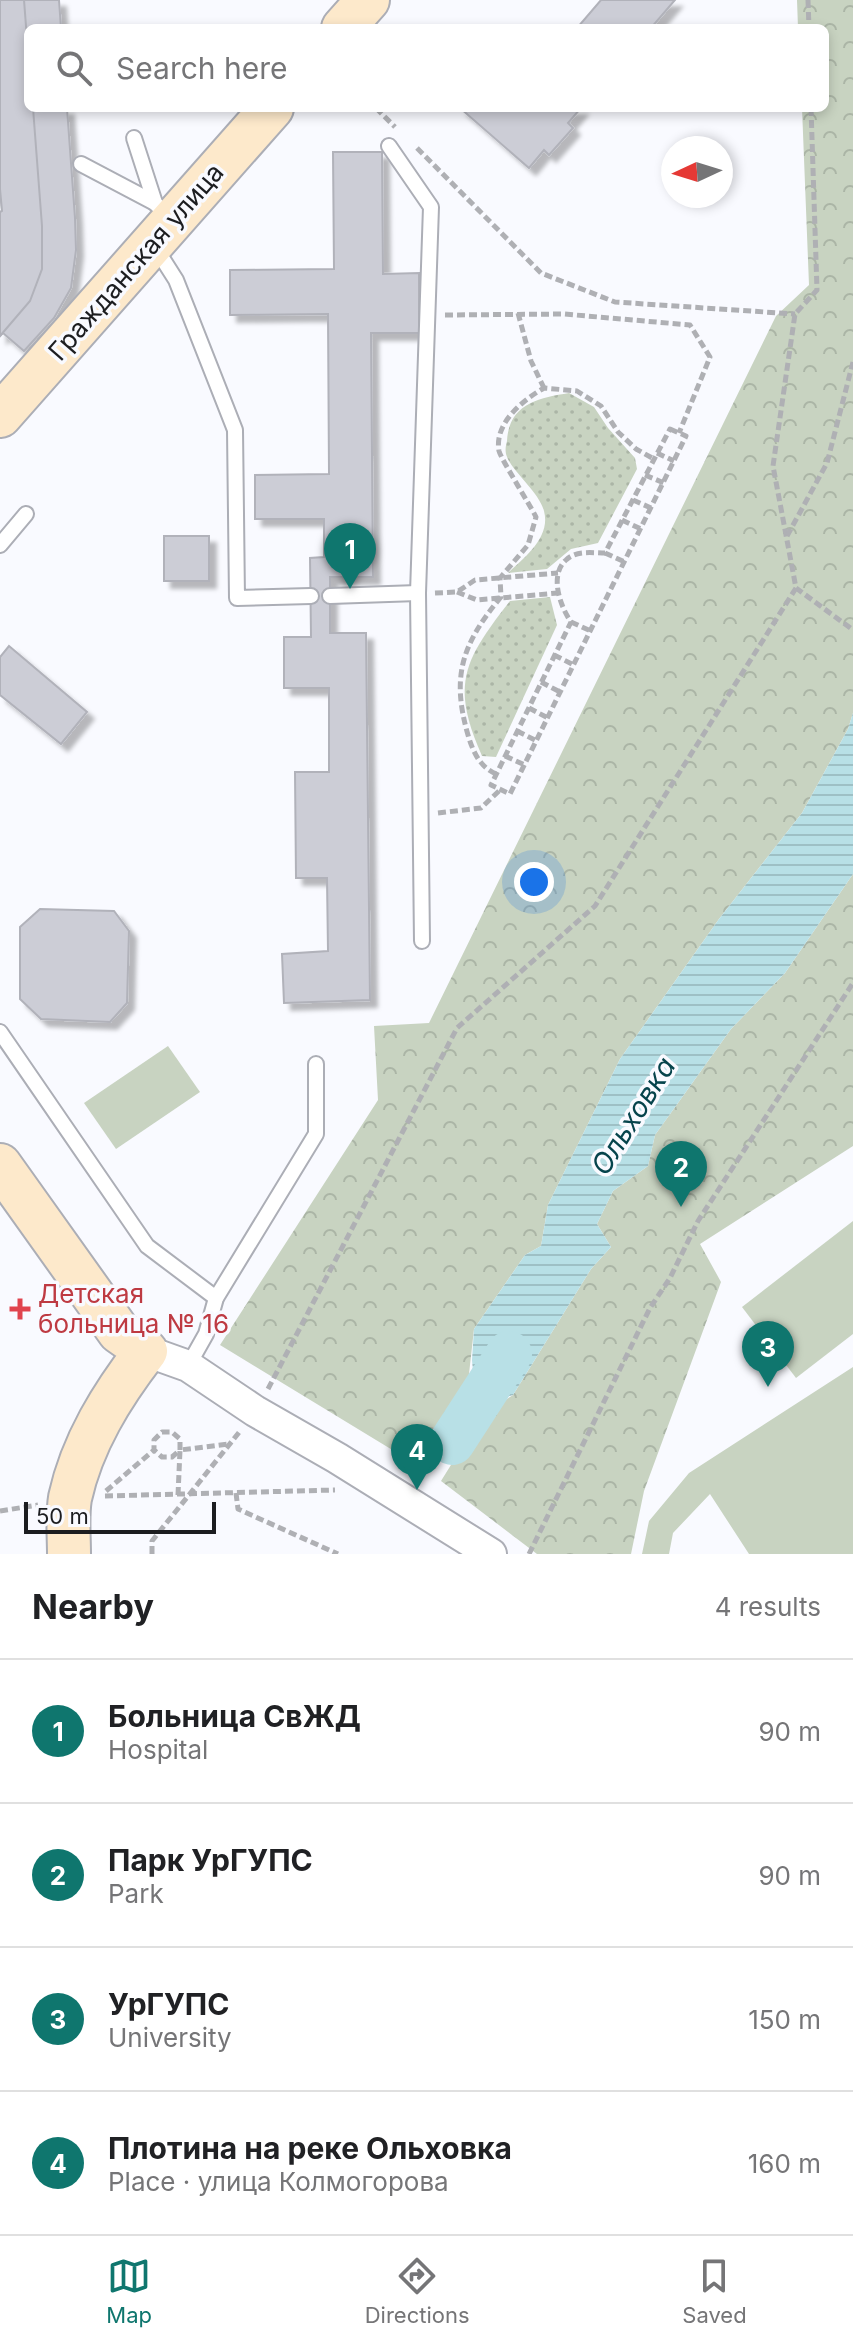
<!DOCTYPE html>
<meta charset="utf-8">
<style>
:root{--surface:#fff;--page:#f6f6f6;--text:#202124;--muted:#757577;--line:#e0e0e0;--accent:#0f766e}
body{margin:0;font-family:Inter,sans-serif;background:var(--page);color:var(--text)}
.compass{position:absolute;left:661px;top:136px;width:72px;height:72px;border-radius:50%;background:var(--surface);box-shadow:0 4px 12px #0003;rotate:266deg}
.scale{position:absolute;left:24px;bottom:20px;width:192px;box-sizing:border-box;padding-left:8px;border:4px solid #1c1d20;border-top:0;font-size:22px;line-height:28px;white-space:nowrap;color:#1c1d20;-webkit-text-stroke:6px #f9faff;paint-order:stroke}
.you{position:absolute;left:534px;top:882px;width:28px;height:28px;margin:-20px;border:6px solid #fff;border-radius:50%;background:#1a73e8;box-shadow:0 0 0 12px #1a73e833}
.badge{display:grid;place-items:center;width:52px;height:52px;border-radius:50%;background:var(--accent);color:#fff;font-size:26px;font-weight:700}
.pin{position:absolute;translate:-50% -66px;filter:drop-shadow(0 2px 4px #0008)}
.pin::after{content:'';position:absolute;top:42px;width:28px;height:24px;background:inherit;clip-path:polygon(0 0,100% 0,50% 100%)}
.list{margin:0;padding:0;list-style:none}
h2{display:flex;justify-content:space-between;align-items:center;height:104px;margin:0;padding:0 32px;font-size:34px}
h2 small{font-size:26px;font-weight:400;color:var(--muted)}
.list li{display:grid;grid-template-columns:52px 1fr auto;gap:24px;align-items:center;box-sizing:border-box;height:144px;padding:0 32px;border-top:2px solid var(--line)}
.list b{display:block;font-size:30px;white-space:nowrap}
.list p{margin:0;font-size:26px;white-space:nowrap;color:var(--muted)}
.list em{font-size:26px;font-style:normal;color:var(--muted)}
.icon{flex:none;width:44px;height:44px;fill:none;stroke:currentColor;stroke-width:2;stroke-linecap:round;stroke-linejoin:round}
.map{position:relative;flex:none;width:853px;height:1554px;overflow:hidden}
.search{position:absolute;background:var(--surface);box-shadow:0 4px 12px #0003;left:24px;right:24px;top:24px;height:88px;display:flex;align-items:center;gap:20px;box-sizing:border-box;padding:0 28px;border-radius:12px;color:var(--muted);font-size:30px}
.sheet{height:680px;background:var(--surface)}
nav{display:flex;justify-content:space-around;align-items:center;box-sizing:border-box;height:112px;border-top:2px solid var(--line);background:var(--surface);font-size:22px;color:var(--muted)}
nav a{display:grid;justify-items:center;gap:4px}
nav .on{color:var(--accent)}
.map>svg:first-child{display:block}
</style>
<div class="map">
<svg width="853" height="1554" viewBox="0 0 853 1554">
<defs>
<pattern id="grass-dots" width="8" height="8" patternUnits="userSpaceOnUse" patternTransform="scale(2)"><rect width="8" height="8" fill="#c8d3c1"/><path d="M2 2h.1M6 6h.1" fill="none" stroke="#abb5a6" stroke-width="1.8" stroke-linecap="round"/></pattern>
<pattern id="park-crowns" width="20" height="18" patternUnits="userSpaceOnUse" patternTransform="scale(2)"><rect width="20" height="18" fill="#c8d3c1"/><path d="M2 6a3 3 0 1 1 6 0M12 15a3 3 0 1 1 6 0" fill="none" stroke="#abb5a6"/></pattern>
<pattern id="water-rules" width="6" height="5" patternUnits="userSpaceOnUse" patternTransform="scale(2)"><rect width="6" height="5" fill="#b8e0e6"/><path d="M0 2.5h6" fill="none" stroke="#9ec0c5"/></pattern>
<filter id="shadow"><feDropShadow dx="7" dy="7" stdDeviation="2" flood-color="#0004"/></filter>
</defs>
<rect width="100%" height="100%" fill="#f9faff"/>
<g fill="url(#grass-dots)">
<path d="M569,393L594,407L608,428L635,458L637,469L598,543L571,549L547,569L508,573C525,557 551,537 544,511C539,491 510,470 506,454C505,449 506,445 507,441C509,404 538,398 569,393Z"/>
<path d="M550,597L557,625L496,757L482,756C450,684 464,660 510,601Z"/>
</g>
<g fill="url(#park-crowns)">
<path d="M797,0H853V713L848,729L802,813L719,919L620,1059L548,1205L541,1246L525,1255L474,1329L466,1401L422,1468L220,1345L378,1100L374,1026L429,1023L776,316L809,285L802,108H825V28H798Z"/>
<path d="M853,874V1146L700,1244L721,1282L644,1491L631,1554H537L441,1481L482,1415L513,1395L591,1269L611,1247L597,1224L613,1191L648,1166L655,1135L731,1029L785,973Z"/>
</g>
<g fill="#c8d3c1">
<path d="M168,1046L200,1092L116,1149L84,1103Z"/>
<path d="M853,1221V1334L796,1378L742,1307Z"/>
<path d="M853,1367V1554H749L710,1494L673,1533L669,1554H642L649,1521L689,1473Z"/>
</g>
<path fill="url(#water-rules)" d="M853,713V874L785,973L731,1029L655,1135L648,1166L613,1191L597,1224L611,1247L591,1269L513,1395L476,1407L472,1360L474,1329L525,1255L541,1246L548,1205L620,1059L719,919L802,813L848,729Z"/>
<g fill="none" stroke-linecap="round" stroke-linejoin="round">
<path stroke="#b8e0e6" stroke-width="46" d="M452,1442L509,1354"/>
</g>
<g fill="#cccdd6" stroke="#b1b2ba" stroke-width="2" filter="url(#shadow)">
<path d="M0,0H59L61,28H28V108H67L75,218L76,250L71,288L54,318L24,351L3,333L0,336V212L2,211L0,189Z"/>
<path d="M0,0H24L28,52V108H33L42,226V269L30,301L0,336V212L2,211L0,189Z"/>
<path d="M601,0H675L651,28H577Z"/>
<path d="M460,108H581L568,123L573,128L549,155L544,150L529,168Z"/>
<path d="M333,152H382L383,274L419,273V333H371L373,577H330V633H366L370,1000L284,1003L282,954L328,951L327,878H296L295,772H329V688H284V637H311L310,558L324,557V519H255V475L329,474L328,314L230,315V270L334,269Z"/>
<rect x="164" y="536" width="45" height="45"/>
<path d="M9,646L87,712L61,744L0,695V657Z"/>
<path d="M40,909L114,911L129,931L127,1003L110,1022L41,1019L20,999V927Z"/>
</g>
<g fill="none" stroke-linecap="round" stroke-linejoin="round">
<g stroke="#acaeb6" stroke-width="18">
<g id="lane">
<path d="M134,138L155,203L169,218"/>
<path d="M389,146L431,207L418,593L422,941"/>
<path d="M81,164L155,203"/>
<path d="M155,247L176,280L235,430L237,598L311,596"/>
<path d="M0,545L26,514"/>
<path d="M330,596L418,593"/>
<path d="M0,1032L147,1246L216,1298"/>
<path d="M188,1366L206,1334L216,1298L316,1134V1064"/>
</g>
</g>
<g stroke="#acaeb6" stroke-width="34">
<path id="street" d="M146,1351L188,1366L255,1411L337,1458L491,1554"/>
</g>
<g stroke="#acaeb6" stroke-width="46">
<g id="secondary">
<path d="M343,28L368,0"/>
<path d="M0,416L272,108"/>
<path d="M0,1165L119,1332L146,1351C112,1395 82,1443 70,1498C67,1516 69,1536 69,1554"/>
</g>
</g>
<g stroke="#afb0b4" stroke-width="5" stroke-dasharray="8 4" stroke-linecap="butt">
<path d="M808,0L809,28"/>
<path d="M376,108L395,127"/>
<path d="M811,108L817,290L795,314L773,466L796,588L853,630"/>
<path d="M417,148L541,273L615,302L795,314"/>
<path d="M518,313L531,361L544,388"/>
<path d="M445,315L564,314L690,325L710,357L679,433"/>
<path d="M670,429L686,436L510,794L491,785L571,622C560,606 549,575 566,560C576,550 592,553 605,553Z"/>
<path d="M657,453L674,461"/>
<path d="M645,475L664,483"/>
<path d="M633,500L651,508"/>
<path d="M622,520L641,529"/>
<path d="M787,536L827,463L853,362"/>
<path d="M605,553L625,562"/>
<path d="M457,592L477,600L558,593"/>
<path d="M435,593L457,592L475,580L558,573"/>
<path d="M571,622L591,631"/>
<path d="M554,655L574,665"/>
<path d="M541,682L560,692"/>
<path d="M529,708L548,718"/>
<path d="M517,731L537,741"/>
<path d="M505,756L525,765"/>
<path d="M496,774C480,767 473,752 468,735C451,676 462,644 501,597L500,578L528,545L536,517C530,505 501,459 499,451C494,423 523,400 544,388L577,391L601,406L618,432L636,449L654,459"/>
<path d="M438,813L481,808L500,790"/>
<path d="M268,1389L457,1028L595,906L796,588"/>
<path d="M106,1491L154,1450V1440L162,1432H172L180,1439V1450L172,1457H162L154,1450"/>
<path d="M236,1493L238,1509L338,1554"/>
<path d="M178,1495L180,1450L229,1444"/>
<path d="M105,1496L335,1490"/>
<path d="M0,1511L38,1505"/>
<path d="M152,1554V1541L241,1430"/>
<path d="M529,1554L650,1308L670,1278L698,1221L853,983"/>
</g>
<use href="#lane" stroke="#fff" stroke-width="14"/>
<use href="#street" stroke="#fff" stroke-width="30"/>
<use href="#secondary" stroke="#fde9cb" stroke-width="42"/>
</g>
<path fill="#e0444e" stroke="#f9faff" stroke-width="3" d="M16 1297h8v8h8v8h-8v8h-8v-8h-8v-8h8z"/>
<g text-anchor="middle" stroke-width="7" stroke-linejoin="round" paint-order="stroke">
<g font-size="26" fill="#1c1d20" stroke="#f9faff">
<text transform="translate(136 262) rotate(-49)" y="9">Гражданская улица</text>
</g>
<g font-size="26" fill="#be3a42" stroke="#f9faff" text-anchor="start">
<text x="38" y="1303">Детская<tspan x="38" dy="30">больница № 16</tspan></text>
</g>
<g font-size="28" font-style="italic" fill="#06444c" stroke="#f9faff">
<text transform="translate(633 1116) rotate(-58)" y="10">Ольховка</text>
</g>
</g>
</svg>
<svg class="compass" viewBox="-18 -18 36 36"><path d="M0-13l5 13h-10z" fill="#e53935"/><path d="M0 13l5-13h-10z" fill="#757577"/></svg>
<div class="scale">50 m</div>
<div class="you"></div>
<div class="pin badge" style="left:350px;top:589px">1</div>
<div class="pin badge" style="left:681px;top:1207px">2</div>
<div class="pin badge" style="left:768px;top:1387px">3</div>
<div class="pin badge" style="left:417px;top:1490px">4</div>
<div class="search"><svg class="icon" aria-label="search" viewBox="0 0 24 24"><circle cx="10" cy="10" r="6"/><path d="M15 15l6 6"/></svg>Search here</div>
</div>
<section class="sheet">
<h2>Nearby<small>4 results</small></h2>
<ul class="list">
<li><span class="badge">1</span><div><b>Больница СвЖД</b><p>Hospital</p></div><em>90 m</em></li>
<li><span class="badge">2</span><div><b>Парк УрГУПС</b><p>Park</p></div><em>90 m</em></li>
<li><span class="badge">3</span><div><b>УрГУПС</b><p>University</p></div><em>150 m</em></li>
<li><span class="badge">4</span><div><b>Плотина на реке Ольховка</b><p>Place · улица Колмогорова</p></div><em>160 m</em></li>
</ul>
</section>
<nav>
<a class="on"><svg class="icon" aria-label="map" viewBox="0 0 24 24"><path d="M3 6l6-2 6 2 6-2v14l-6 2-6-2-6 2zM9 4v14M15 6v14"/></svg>Map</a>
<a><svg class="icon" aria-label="directions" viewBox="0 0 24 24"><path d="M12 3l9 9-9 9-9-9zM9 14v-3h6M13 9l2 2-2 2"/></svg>Directions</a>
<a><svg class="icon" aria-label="saved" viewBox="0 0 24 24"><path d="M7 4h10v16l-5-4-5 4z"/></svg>Saved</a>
</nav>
